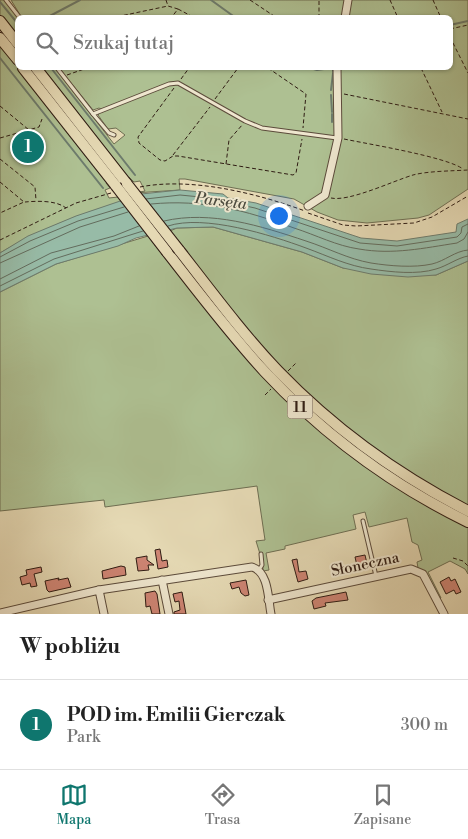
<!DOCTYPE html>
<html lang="pl">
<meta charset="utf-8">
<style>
:root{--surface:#fff;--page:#f2f2f2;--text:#222;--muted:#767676;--line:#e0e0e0;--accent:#0f766e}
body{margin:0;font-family:"Libre Bodoni",serif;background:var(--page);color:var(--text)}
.you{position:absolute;left:278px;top:215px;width:18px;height:18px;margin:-12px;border:4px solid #fff;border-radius:50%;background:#1a73e8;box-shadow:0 0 0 8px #1a73e833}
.badge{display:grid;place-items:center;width:32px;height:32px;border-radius:50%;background:var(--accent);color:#fff;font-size:16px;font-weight:700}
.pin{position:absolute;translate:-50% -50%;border:2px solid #fff;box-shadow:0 1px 5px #0006}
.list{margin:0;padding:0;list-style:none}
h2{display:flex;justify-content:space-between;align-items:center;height:65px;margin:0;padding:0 20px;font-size:21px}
h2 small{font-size:16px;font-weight:400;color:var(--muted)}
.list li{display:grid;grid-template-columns:32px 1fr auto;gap:15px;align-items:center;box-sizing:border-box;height:90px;padding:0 20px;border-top:1px solid var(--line)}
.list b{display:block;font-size:19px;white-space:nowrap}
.list p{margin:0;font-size:16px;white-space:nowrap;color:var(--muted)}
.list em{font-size:16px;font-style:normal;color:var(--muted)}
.icon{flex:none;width:28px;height:28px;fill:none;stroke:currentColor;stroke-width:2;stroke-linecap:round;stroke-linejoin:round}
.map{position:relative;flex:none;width:468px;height:614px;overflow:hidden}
.search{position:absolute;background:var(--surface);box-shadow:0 1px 4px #0004;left:15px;right:15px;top:15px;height:55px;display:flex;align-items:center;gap:12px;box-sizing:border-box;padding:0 18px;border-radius:8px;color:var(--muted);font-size:19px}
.sheet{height:155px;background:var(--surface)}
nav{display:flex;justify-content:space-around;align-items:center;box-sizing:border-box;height:70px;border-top:1px solid var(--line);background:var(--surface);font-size:14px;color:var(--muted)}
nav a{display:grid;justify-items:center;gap:2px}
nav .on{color:var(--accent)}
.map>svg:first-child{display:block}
</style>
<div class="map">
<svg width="468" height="614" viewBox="0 0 468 614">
<rect width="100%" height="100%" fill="#e5d9b4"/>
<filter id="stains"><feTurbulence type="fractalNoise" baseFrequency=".004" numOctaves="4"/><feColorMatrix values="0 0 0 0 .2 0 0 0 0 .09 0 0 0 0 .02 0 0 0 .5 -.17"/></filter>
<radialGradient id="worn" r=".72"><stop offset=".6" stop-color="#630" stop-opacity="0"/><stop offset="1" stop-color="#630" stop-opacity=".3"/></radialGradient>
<g fill="#aec092" stroke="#6e6e52">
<path d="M0,0H4L18,17L17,34L15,36L0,16Z"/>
<path d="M11,0H468V189L429,215L418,218L367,223L338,220L317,212L294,199L185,179H179L180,190L134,193L145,191L140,181L134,182L129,177L127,179L40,68H55L114,144L125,135L116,128L108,129L98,115L103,110L99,108L93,110L59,68H450V18H22Z"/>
<path d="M0,43L108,181L106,183L110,188L105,190L109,198L118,197L122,202C79,214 39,230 0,253Z"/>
<path d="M213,227L302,252L343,268L436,275L468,261V507C412,478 359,441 311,399C264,356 226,304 186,254L188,252L170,231L177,228Z"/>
<path d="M148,236L165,258L299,410L468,526V574L465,569L450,561L428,572L441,598L439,599L418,568L417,562L422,560L418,545L412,542L407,518L369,527L365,512L353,515L356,529L285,546V549L266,553L269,570L263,571L262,554H260L256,541L265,540L257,486L105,507L104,500L0,511V292L56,264Z"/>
</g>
<path fill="#97bba7" stroke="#6d7b6c" d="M180,190L223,194L228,198L256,203L361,238L397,241L456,232L457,224L468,219V261L436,275L408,277L371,274L343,268L302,252L213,227L177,228L136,238L118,246L56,264L0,292V253L28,236L76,216L141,194Z"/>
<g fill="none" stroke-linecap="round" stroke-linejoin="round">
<g stroke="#636c5d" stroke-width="1">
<path d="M146,199L180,195L221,199L227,202L255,208L360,243L397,246L457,237L461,233L462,227L468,224"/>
<path d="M151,204C203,199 245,210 294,228C316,235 337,246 359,249C393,255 424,248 457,243L464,239L468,232"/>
<path d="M164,221C211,210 261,226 306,241C328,248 348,259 371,263C390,266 414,268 432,264C445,261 455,251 468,250"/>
<path d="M168,226C204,214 271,235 306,248C328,256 348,266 371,269C391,272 417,275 436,269C447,266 457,258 468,256"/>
<path d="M0,257L30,241L78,221L124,207"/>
<path d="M0,263L80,227L128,212"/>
<path d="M0,279L51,253L114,236L139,226"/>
<path d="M0,286L54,259L143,231"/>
</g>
<g stroke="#6d7b6c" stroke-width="2">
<path d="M211,0L236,18"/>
<path d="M0,2L18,24"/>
<path d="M349,17V14"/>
<path d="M46,18L80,0"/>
<path d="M450,25L468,21"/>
<path d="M0,58L103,188"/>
<path d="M51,68L135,175"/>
<path d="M310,68L317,70L331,68"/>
<path d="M333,68V71"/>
<path d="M331,90L333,73"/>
<path d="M331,95L332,112"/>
<path d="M332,114V122"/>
</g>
</g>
<g fill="#ce8574" stroke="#2f1c13">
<path d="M160,549L162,561L167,560L168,567L158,569L155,550Z"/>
<path d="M365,555L368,568L358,570L355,557Z"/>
<path d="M147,556V560L154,565H148L149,570L138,571L136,558Z"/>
<path d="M297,559L299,572L306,571L308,579L298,582L292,560Z"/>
<path d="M121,566L125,567L126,575L103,579L102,571Z"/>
<path d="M41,567L42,572L34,574L37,586L31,587L30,583L22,585L20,577L27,575L26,570Z"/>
<path d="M449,577L451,581L455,579L461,592L456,594L454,590L446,594L440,582Z"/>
<path d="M59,578L58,580L68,578L71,587L49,592L47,590L45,581Z"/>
<path d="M246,580L249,595L245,596L241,593L239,587L232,589L230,583Z"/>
<path d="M155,591L157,594L160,614H152L150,606L146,607L145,593Z"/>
<path d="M182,592L186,614H174V612L180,610L179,601L175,602L173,594Z"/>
<path d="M346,592L348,600L325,603L326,606L314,609L312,601L316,598Z"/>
</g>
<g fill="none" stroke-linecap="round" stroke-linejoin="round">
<g stroke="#5c4b3b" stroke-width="5">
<g id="lane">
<path d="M6,0L20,18"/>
<path d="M57,68L93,114"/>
<path d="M114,135L109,133L93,114L169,84L178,83L245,121L262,128L337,138"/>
<path d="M363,521L376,576"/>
<path d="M259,570L262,565L261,554"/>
</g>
</g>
<g stroke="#5c4b3b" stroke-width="9">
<g id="street">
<path d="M345,18L348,0"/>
<path d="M308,206L325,195L338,138L337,68"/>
<path d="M162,580L169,614"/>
<path d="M99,590L252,567C269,572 268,599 271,614"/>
<path d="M268,600L411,569L423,574L444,614"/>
<path d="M0,613L99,590L104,614"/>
</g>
</g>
<g stroke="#2f1c13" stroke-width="12">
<g id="primary">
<path d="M0,21L18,44"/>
<path d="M0,38L18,60"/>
<path d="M23,68L116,186"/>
<path d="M36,68L127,184"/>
<path d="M179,250C211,291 242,333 278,371C333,428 398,475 468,511"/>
<path d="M167,252C199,293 230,334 265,372C323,434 392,485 468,522"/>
</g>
</g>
<g stroke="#2f1c13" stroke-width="1" stroke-dasharray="4 2.5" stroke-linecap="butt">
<path d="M166,0L168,6"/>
<path d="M250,0L277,18"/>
<path d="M390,0L398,18"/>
<path d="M433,0L441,18"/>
<path d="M178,9L195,18"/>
<path d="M111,18L168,6L178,9L171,18"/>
<path d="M319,18V0"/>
<path d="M450,29L468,25"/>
<path d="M450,37L468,73"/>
<path d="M268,68L306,94L303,128"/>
<path d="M421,68L442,112"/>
<path d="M67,75L87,68"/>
<path d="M181,79L189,68"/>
<path d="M174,88L138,137L139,143L160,160L165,161L173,156H178L293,175L296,173L302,139"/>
<path d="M344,94L468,119"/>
<path d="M215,99L238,68"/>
<path d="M0,106L29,130"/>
<path d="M0,138L39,127L42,119"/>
<path d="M344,139C368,144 447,157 463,169"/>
<path d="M173,155L210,107"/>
<path d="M0,159L35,187L36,200"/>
<path d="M226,164L229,140L243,124"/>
<path d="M0,182L24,202L0,213"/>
<path d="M140,187C191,177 256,193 305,211"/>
<path d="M331,198C349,202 393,181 413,175C428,171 452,171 468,170"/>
<path d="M25,202C36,201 56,200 66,208"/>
<path d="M308,213L343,225L356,226L414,223L432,217L468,196"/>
<path d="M0,240L76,203L111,193"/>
<path d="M288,371L296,363"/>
<path d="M265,395L271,389"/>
<path d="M453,558L463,561L468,566"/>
</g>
<use href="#lane" stroke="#eee6ce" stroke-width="3"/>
<use href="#street" stroke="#eee6ce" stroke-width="7"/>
<use href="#primary" stroke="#e5d9b4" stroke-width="10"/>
<g stroke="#2f1c13" stroke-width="12" stroke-linecap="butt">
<g id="primary-bridge">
<path d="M127,184L179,250"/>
<path d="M116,186L167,252"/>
</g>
</g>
<use href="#primary-bridge" stroke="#e5d9b4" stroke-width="10"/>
</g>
<g text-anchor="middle" stroke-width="4" stroke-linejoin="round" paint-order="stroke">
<rect fill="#eee6ce" stroke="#68594b" stroke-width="1" x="287.5" y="395.5" width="25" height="23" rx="4"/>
<g font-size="14" font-weight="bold" fill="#2f1c13">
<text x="300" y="412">11</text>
</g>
<g font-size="15" fill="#2f1c13" stroke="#eee6ce">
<text transform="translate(365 564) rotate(-12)" y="5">Słoneczna</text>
</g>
<g font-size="16" font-style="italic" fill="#4e4c3f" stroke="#eee6ce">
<text transform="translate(221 200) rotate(7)" y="6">Parsęta</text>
</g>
</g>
<rect width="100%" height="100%" filter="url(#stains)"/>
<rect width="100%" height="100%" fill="url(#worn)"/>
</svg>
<div class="you"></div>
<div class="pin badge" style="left:28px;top:147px">1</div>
<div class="search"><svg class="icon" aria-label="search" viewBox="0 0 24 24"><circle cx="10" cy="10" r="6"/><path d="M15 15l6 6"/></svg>Szukaj tutaj</div>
</div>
<section class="sheet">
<h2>W pobliżu<small></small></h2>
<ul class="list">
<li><span class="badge">1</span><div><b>POD im. Emilii Gierczak</b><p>Park</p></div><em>300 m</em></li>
</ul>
</section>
<nav>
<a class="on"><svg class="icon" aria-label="map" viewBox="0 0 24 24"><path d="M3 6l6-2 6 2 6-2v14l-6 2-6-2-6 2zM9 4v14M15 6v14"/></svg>Mapa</a>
<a><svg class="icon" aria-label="directions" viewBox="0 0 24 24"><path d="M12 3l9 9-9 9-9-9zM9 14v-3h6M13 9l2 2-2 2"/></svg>Trasa</a>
<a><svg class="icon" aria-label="saved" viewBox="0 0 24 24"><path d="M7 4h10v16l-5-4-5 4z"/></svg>Zapisane</a>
</nav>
